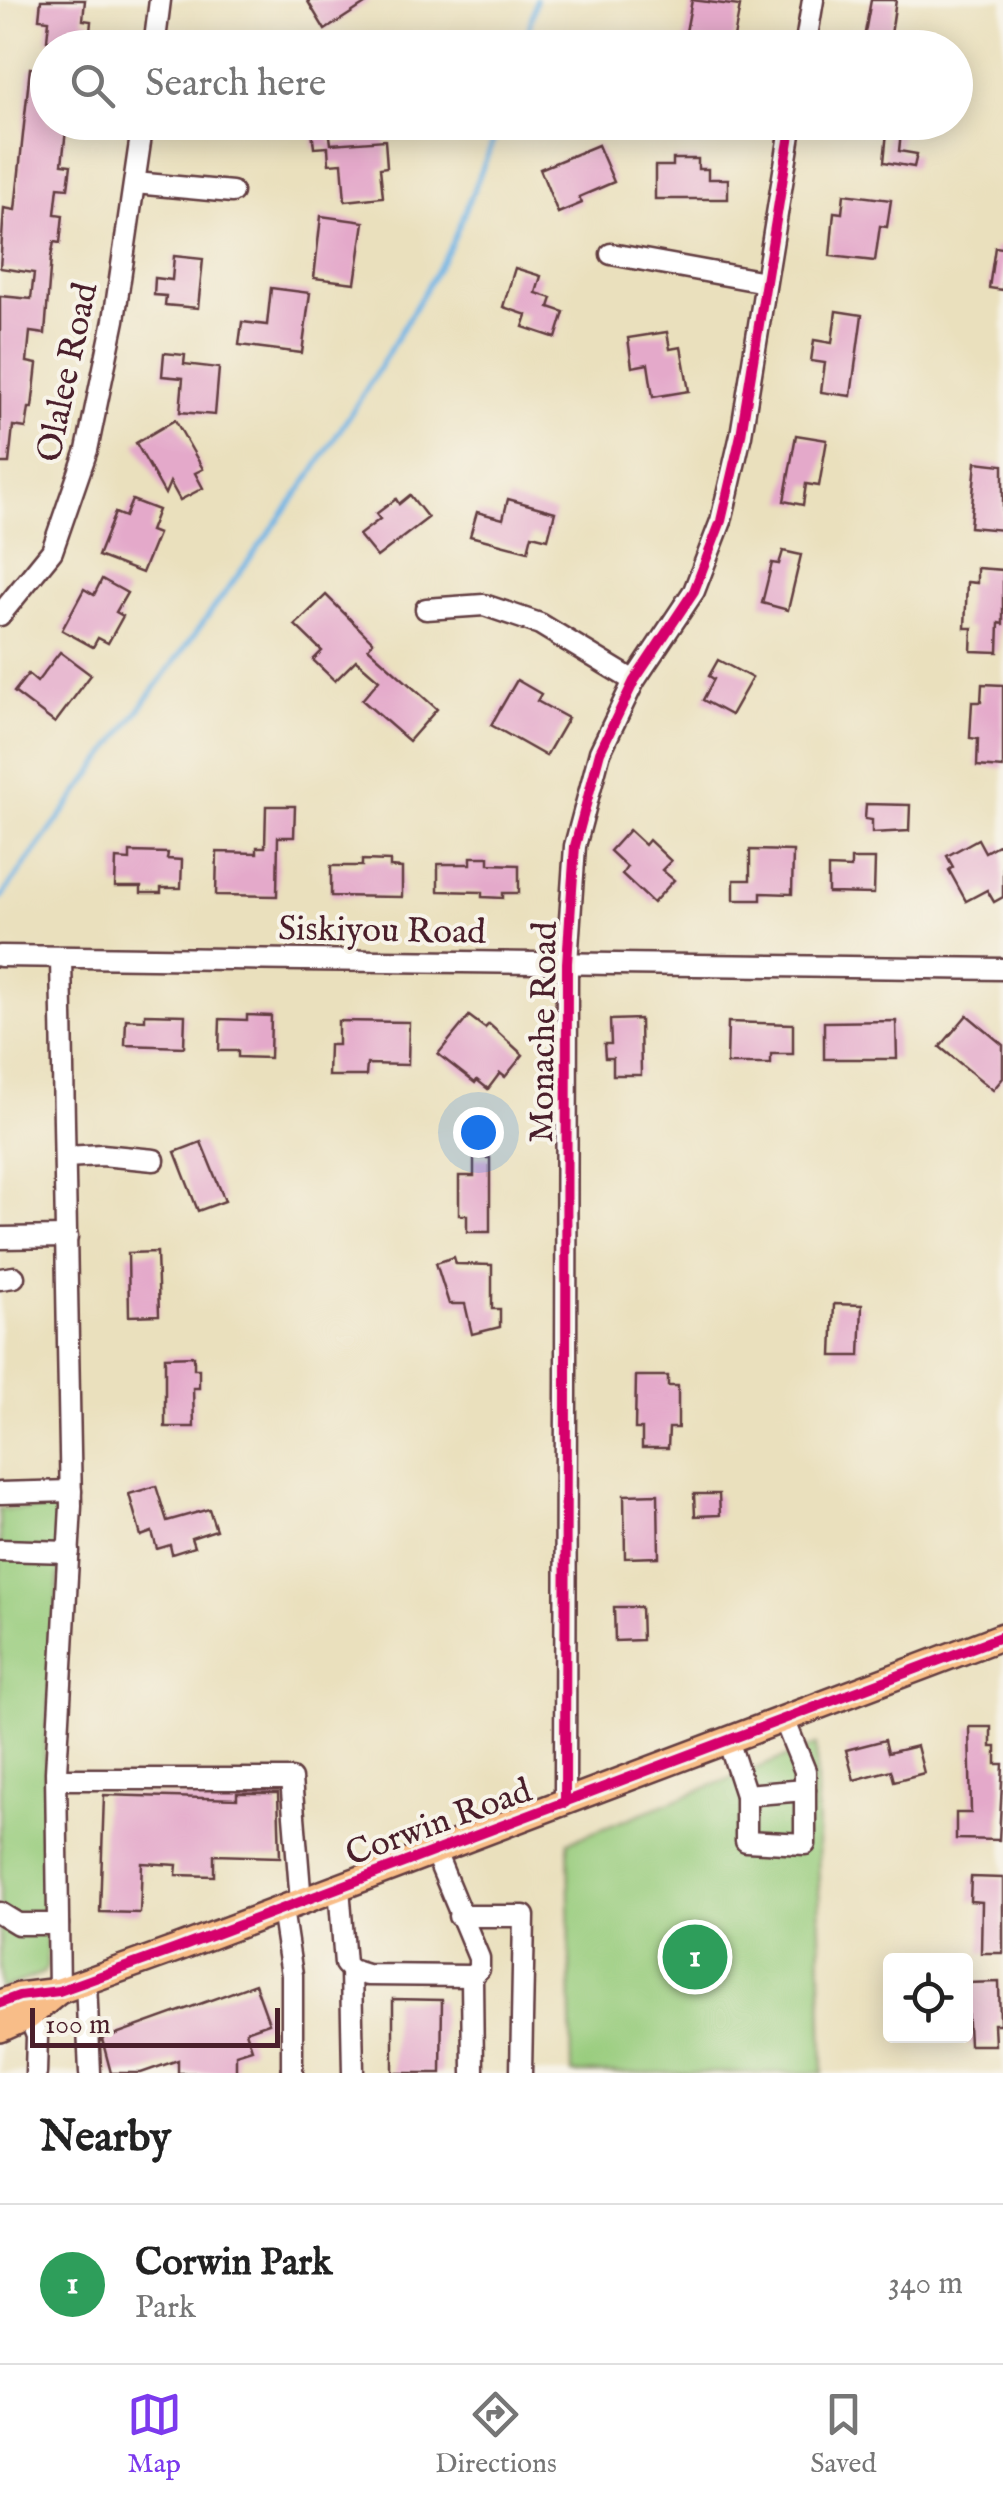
<!DOCTYPE html>
<style>
:root{--surface:#fff;--page:#f2f2f2;--text:#222;--muted:#767676;--line:#e0e0e0;--accent:#7c3aed}
body{margin:0;font-family:"IM FELL English",serif;background:var(--page);color:var(--text)}
.controls{position:absolute;right:30px;bottom:30px;display:grid;overflow:hidden;border-radius:10px;box-shadow:0 5px 25px #0003}
.controls button{width:90px;height:90px;display:grid;place-items:center;padding:0;border:0;border-bottom:2px solid var(--line);background:var(--surface);color:var(--text);font:50px sans-serif}
.scale{position:absolute;left:30px;bottom:25px;width:250px;box-sizing:border-box;padding-left:10px;border:5px solid #4a1f2b;border-top:0;font-size:28px;line-height:35px;white-space:nowrap;color:#4a1f2b;-webkit-text-stroke:8px #f7f3e8;paint-order:stroke}
.you{position:absolute;left:478px;top:1132px;width:35px;height:35px;margin:-25px;border:8px solid #fff;border-radius:50%;background:#1a73e8;box-shadow:0 0 0 15px #1a73e833}
.badge{display:grid;place-items:center;width:65px;height:65px;border-radius:50%;background:var(--accent);color:#fff;font-size:32px;font-weight:700}
.pin{position:absolute;translate:-50% -50%;border:5px solid #fff;box-shadow:0 2px 10px #0006}
.list{margin:0;padding:0;list-style:none}
h2{display:flex;justify-content:space-between;align-items:center;height:130px;margin:0;padding:0 40px;font-size:42px}
h2 small{font-size:32px;font-weight:400;color:var(--muted)}
.list li{display:grid;grid-template-columns:65px 1fr auto;gap:30px;align-items:center;box-sizing:border-box;height:160px;padding:0 40px;border-top:2px solid var(--line)}
.list b{display:block;font-size:38px;white-space:nowrap}
.list p{margin:0;font-size:32px;white-space:nowrap;color:var(--muted)}
.list em{font-size:32px;font-style:normal;color:var(--muted)}
.icon{flex:none;width:55px;height:55px;fill:none;stroke:currentColor;stroke-width:2;stroke-linecap:round;stroke-linejoin:round}
.map{position:relative;flex:none;width:1003px;height:2073px;overflow:hidden}
.search{position:absolute;background:var(--surface);box-shadow:0 5px 25px #0003;left:30px;right:30px;top:30px;height:110px;display:flex;align-items:center;gap:25px;box-sizing:border-box;padding:0 35px;border-radius:55px;color:var(--muted);font-size:38px}
.sheet{height:290px;background:var(--surface)}
nav{display:flex;justify-content:space-around;align-items:center;box-sizing:border-box;height:140px;border-top:2px solid var(--line);background:var(--surface);font-size:28px;color:var(--muted)}
nav a{display:grid;justify-items:center;gap:5px}
nav .on{color:var(--accent)}
.map>svg:first-child{display:block}
</style>
<div class="map">
<svg width="1003" height="2073" viewBox="0 0 1003 2073">
<rect width="100%" height="100%" fill="#f7f3e8"/>
<filter id="ink" filterUnits="userSpaceOnUse"><feTurbulence type="fractalNoise" baseFrequency=".01" numOctaves="2"/><feDisplacementMap in="SourceGraphic" scale="20" xChannelSelector="R" yChannelSelector="G"/><feConvolveMatrix kernelMatrix="1 2 1 2 8 2 1 2 1" color-interpolation-filters="sRGB"/></filter>
<filter id="wash" filterUnits="userSpaceOnUse"><feTurbulence type="fractalNoise" baseFrequency=".0048" numOctaves="4" result="noise"/><feDisplacementMap in="SourceGraphic" scale="40" xChannelSelector="R" yChannelSelector="G"/><feGaussianBlur stdDeviation="2.25" result="paint"/><feColorMatrix in="noise" values="0 0 0 0 0 0 0 0 0 0 0 0 0 0 0 0 0 1.4 0 .05"/><feComposite in="paint" operator="in"/></filter>
<g filter="url(#wash)">
<rect width="100%" height="100%" fill="#eae0bd"/>
<g fill="#98cc7d" stroke="#717654" stroke-width="2.5">
<path d="M0,1509H55L62,1536L45,1747L47,1967L43,1973L0,1990Z"/>
<path d="M816,1745L823,2073H572L568,1842Z"/>
</g>
<g fill="none" stroke-linecap="round" stroke-linejoin="round">
<g stroke="#6fb4e5" stroke-width="5">
<path d="M524,48L536,0"/>
<path d="M0,899L310,477L372,380L450,248L501,122"/>
</g>
</g>
<g id="blocks">
<g fill="#e4a9ca">
<path d="M41,0H85L83,20L91,21L89,44L47,40L49,20L39,19Z"/>
<path d="M307,0H371L325,30Z"/>
<path d="M692,0L740,6L732,48H683Z"/>
<path d="M871,0H896L890,42L864,38Z"/>
<path d="M30,68L48,70V122H67L62,164L71,165L68,188L58,187L55,214L63,215L60,243L54,242L51,257L45,334L30,332L27,362L37,364L32,408H29L26,428L13,426L9,463H0V296L31,299L34,273L0,268L4,208L15,210Z"/>
<path d="M888,122H902L899,151L917,154L914,167L884,162Z"/>
<path d="M329,128L331,144L385,140L387,167L380,168L383,197L345,201L342,163L329,164L328,147L314,148L312,130Z"/>
<path d="M598,145L614,182L579,197L582,203L558,213L540,169Z"/>
<path d="M673,159H698V169H708V179H728V199H655V166H673Z"/>
<path d="M844,194L891,200L887,227L880,226L875,261L830,256L834,212L842,213Z"/>
<path d="M321,216L364,222L355,283L314,278Z"/>
<path d="M995,247L1003,248V290L989,288Z"/>
<path d="M174,256L203,259L198,308L165,305L166,296L154,295L155,278L172,280Z"/>
<path d="M515,268L541,276L536,293L552,298L549,307L564,312L556,338L523,327L527,315L503,307Z"/>
<path d="M271,288L310,293L302,353L239,345L242,322L267,325Z"/>
<path d="M836,311L862,315L851,396L821,392L825,363L811,361L814,340L832,343Z"/>
<path d="M667,332L670,349L681,347L689,391L653,397L648,364L632,367L628,338Z"/>
<path d="M164,353L185,355L184,364L219,368L215,415L180,412L183,378L162,376Z"/>
<path d="M175,420L203,469L195,473L203,488L180,500L170,482L165,494L136,443Z"/>
<path d="M796,435L827,440L819,486L806,484L803,505L784,501Z"/>
<path d="M976,462L1003,465V530L970,527Z"/>
<path d="M410,495L428,518L377,557L359,535L380,519L376,514L396,499L399,504Z"/>
<path d="M508,499L555,512L548,539L532,535L528,551L470,536L477,512L503,519Z"/>
<path d="M132,500L158,510L150,531L158,534L142,573L98,556L115,513L125,517Z"/>
<path d="M783,551L801,555L788,610L762,603L772,563L779,564Z"/>
<path d="M977,568L1003,570V624L999,623L998,652L971,651L972,628H965L967,582L977,583Z"/>
<path d="M102,579L127,593L116,612L123,616L108,643L98,638L93,647L62,630L84,589L94,595Z"/>
<path d="M326,595L373,642L368,648L437,709L409,741L362,700L379,680L356,660L335,681L313,660L322,651L295,625Z"/>
<path d="M60,652L91,675L55,723L14,692L28,674L37,682Z"/>
<path d="M718,660L752,678L731,715L703,700L714,679L709,676Z"/>
<path d="M517,680L541,694L537,701L568,718L546,756L491,725Z"/>
<path d="M982,684L1003,685V768L977,766L978,739L970,738L972,702H981Z"/>
<path d="M866,804L910,805L909,831L872,833V820L865,819Z"/>
<path d="M266,806H295L294,837H278L277,896L216,895L217,852L257,853V847H265Z"/>
<path d="M629,830L645,845L649,840L671,861L662,870L674,880L653,903L622,874L627,867L610,851Z"/>
<path d="M978,839L985,852L1003,842V897L994,902L987,890L966,901L949,870L953,867L947,856Z"/>
<path d="M750,850L793,851L792,894L761,893V900H734V880H750Z"/>
<path d="M130,852L168,853L167,859L182,860L181,888H161V893H141V887H115L116,859L130,860Z"/>
<path d="M471,857H489V864L519,865V893H503V898L482,897V892L438,891V864H471Z"/>
<path d="M851,859H875L874,894L828,893V867L851,868Z"/>
<path d="M362,860L390,861V867L402,868V897L331,896V866H362Z"/>
<path d="M145,1014L185,1015L184,1047L125,1045L126,1019L145,1020Z"/>
<path d="M247,1015L271,1016L270,1058L238,1057V1051H219L220,1019L247,1020Z"/>
<path d="M967,1015L1003,1045V1078L993,1090L940,1047Z"/>
<path d="M469,1016L485,1028L489,1024L523,1055L505,1077L500,1073L488,1089L477,1080L475,1083L438,1054Z"/>
<path d="M640,1019L641,1075H613V1058H605L604,1044H611L610,1020Z"/>
<path d="M338,1021L409,1022L408,1065L367,1064L366,1076H328L329,1045H338Z"/>
<path d="M896,1021L897,1059H824V1022Z"/>
<path d="M728,1022L793,1024V1054H771V1064H727Z"/>
<path d="M201,1142L225,1201L198,1211L175,1152Z"/>
<path d="M474,1158H490V1232H467V1215H459V1176H474Z"/>
<path d="M157,1252L159,1315L129,1316L128,1253Z"/>
<path d="M454,1257L456,1264L492,1265V1309H500V1327L472,1334L465,1304H449L436,1263Z"/>
<path d="M834,1304L862,1305L860,1356H832Z"/>
<path d="M194,1356V1369H199V1388H193L194,1427H165V1357Z"/>
<path d="M636,1376H668V1386H678V1428H669L668,1448H642V1429H635Z"/>
<path d="M156,1486L167,1521L209,1509L216,1530L191,1538L194,1547L172,1554L170,1545L157,1549L152,1532L141,1536L129,1494Z"/>
<path d="M658,1494L659,1557L625,1558L624,1495Z"/>
<path d="M694,1494H719L720,1515L695,1516Z"/>
<path d="M614,1607H641L642,1640L615,1641Z"/>
<path d="M969,1727H991V1747H996V1764H1003L999,1840L956,1839V1813H971Z"/>
<path d="M885,1740L888,1753L917,1746L924,1773L894,1781L891,1770L854,1780L846,1750Z"/>
<path d="M237,1793H278L280,1857L214,1855V1876L176,1875L177,1865L142,1863L140,1913L100,1912L104,1795L237,1799Z"/>
<path d="M971,1877L1003,1878V1953H981L982,1902L970,1901Z"/>
<path d="M999,1982L1000,2024H994L995,2045H969L966,1983Z"/>
<path d="M255,1984L269,2023L246,2031L252,2049L236,2054V2073H178V2060L141,2073H111L102,2039Z"/>
<path d="M393,1999L442,2000L441,2073H393Z"/>
</g>
</g>
</g>
<g filter="url(#ink)">
<use href="#blocks" fill-opacity="0" stroke="#623c41" stroke-width="2.5"/>
<g fill="none" stroke-linecap="round" stroke-linejoin="round">
<g stroke="#623c41" stroke-width="25">
<g id="minor">
<path d="M154,48L160,0"/>
<path d="M805,48L813,0"/>
<path d="M135,183L232,192"/>
<path d="M611,254L765,282"/>
<path d="M426,609L484,605L540,624L634,681"/>
<path d="M0,615L52,551L87,450L114,320L143,122"/>
<path d="M0,956L1003,969"/>
<path d="M65,1157L102,1155L154,1160"/>
<path d="M0,1238L67,1237"/>
<path d="M0,1279L14,1277"/>
<path d="M0,1493L71,1491"/>
<path d="M0,1550L69,1552"/>
<path d="M728,1740L746,1795V1841L805,1844V1771L784,1719"/>
<path d="M57,1779H291L301,1902"/>
<path d="M746,1795L805,1790"/>
<path d="M565,1803L567,963L575,846L600,752L634,681L694,591L721,521L741,435L792,122"/>
<path d="M339,1887L345,1964L351,1970L367,1975L472,1976L479,1969V1958L435,1852"/>
<path d="M282,1909L292,1975V2073"/>
<path d="M0,1913L18,1924H58"/>
<path d="M459,1916H524L521,2073"/>
<path d="M351,1970L353,2073"/>
<path d="M472,1976L473,2073"/>
<path d="M86,1981L90,2073"/>
<path d="M59,1991L56,1772L71,1506L61,958"/>
<path d="M29,2016L37,2036L36,2073"/>
</g>
</g>
<g stroke="#623c41" stroke-width="30">
<g id="major">
<path d="M0,2003L19,1996L59,1991L176,1949L1003,1636"/>
<path d="M0,2029L29,2016L59,1991"/>
</g>
</g>
<use href="#minor" stroke="#fff" stroke-width="20"/>
<use href="#major" stroke="#f8bd88" stroke-width="25"/>
<g stroke="#f7f3e8" stroke-width="16">
<g id="cycleway">
<path d="M565,1803L567,963L575,846L600,752L634,681L694,591L721,521L741,435L792,122"/>
<path d="M0,2003L19,1996L59,1991L176,1949L1003,1636"/>
</g>
</g>
<use href="#cycleway" stroke="#d6006c" stroke-width="10"/>
</g>
</g>
<g text-anchor="middle" stroke-width="8" stroke-linejoin="round" paint-order="stroke">
<g font-size="35" fill="#4a1f2b" stroke="#f7f3e8">
<text transform="translate(66 372) rotate(-78)" y="12">Olalee Road</text>
<text transform="translate(382 929) rotate(1)" y="12">Siskiyou Road</text>
<text transform="translate(542 1032) rotate(-89)" y="12">Monache Road</text>
<text transform="translate(438 1821) rotate(-20)" y="12">Corwin Road</text>
</g>
</g>
</svg>
<div class="controls">
<button><svg class="icon" aria-label="locate" viewBox="0 0 24 24"><circle cx="12" cy="12" r="6"/><path d="M12 2v4M12 18v4M2 12h4M18 12h4"/></svg></button>
</div>
<div class="scale">100 m</div>
<div class="you"></div>
<div class="pin badge" style="left:695px;top:1957px;background:#2e9e5b">1</div>
<div class="search"><svg class="icon" aria-label="search" viewBox="0 0 24 24"><circle cx="10" cy="10" r="6"/><path d="M15 15l6 6"/></svg>Search here</div>
</div>
<section class="sheet">
<h2>Nearby<small></small></h2>
<ul class="list">
<li><span class="badge" style="background:#2e9e5b">1</span><div><b>Corwin Park</b><p>Park</p></div><em>340 m</em></li>
</ul>
</section>
<nav>
<a class="on"><svg class="icon" aria-label="map" viewBox="0 0 24 24"><path d="M3 6l6-2 6 2 6-2v14l-6 2-6-2-6 2zM9 4v14M15 6v14"/></svg>Map</a>
<a><svg class="icon" aria-label="directions" viewBox="0 0 24 24"><path d="M12 3l9 9-9 9-9-9zM9 14v-3h6M13 9l2 2-2 2"/></svg>Directions</a>
<a><svg class="icon" aria-label="saved" viewBox="0 0 24 24"><path d="M7 4h10v16l-5-4-5 4z"/></svg>Saved</a>
</nav>
